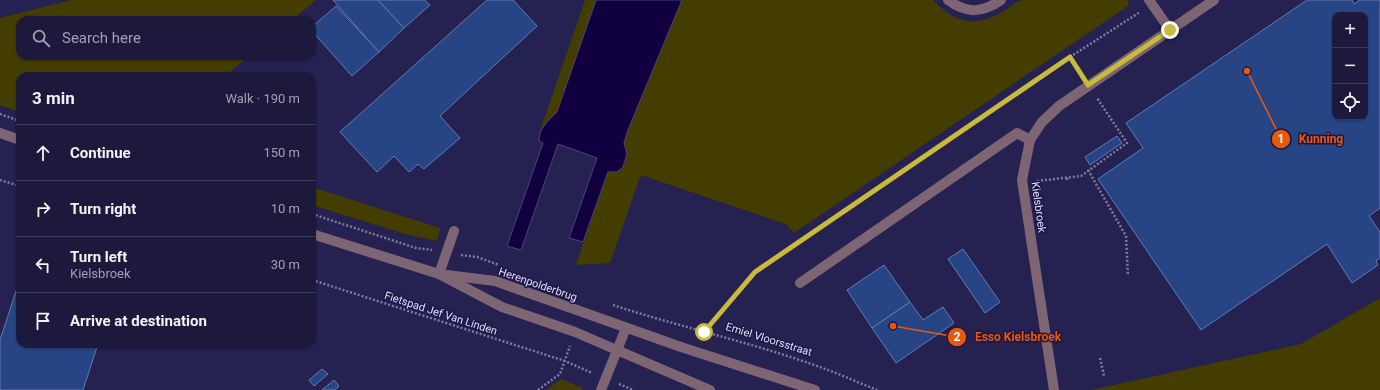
<!DOCTYPE html>
<meta charset="utf-8">
<style>
:root{--surface:#1c193d;--page:#292648;--text:#f1f3f6;--muted:#a0a0b0;--line:#3a3857}
body{margin:0;font-family:Roboto,sans-serif;background:var(--page);color:var(--text)}
.controls{position:absolute;right:12px;top:12px;display:grid;overflow:hidden;border-radius:8px;box-shadow:0 1px 3px #0004}
.controls button{width:36px;height:36px;display:grid;place-items:center;padding:0;border:0;border-bottom:1px solid var(--line);background:var(--surface);color:var(--text);font:20px sans-serif}
.stop{position:absolute;width:12px;height:12px;margin:-9px;border:3px solid #c8bb3b;border-radius:50%;background:#fff}
.stop.end{background:#c8bb3b;border-color:#fff;box-shadow:0 1px 4px #0008}
.list{margin:0;padding:0;list-style:none}
h2{display:flex;justify-content:space-between;align-items:center;height:52px;margin:0;padding:0 16px;font-size:17px}
h2 small{font-size:13px;font-weight:400;color:var(--muted)}
.list li{display:grid;grid-template-columns:26px 1fr auto;gap:12px;align-items:center;box-sizing:border-box;height:56px;padding:0 16px;border-top:1px solid var(--line)}
.list b{display:block;font-size:15px;white-space:nowrap}
.list p{margin:0;font-size:13px;white-space:nowrap;color:var(--muted)}
.list em{font-size:13px;font-style:normal;color:var(--muted)}
.icon{flex:none;width:22px;height:22px;fill:none;stroke:currentColor;stroke-width:2;stroke-linecap:round;stroke-linejoin:round}
.map{position:relative;flex:none;width:1380px;height:390px;overflow:hidden}
.search{position:absolute;background:var(--surface);box-shadow:0 1px 3px #0004;left:16px;top:16px;width:300px;height:44px;display:flex;align-items:center;gap:10px;box-sizing:border-box;padding:0 14px;border-radius:12px;color:var(--muted);font-size:15px}
.panel{position:absolute;background:var(--surface);box-shadow:0 1px 3px #0004;left:16px;top:72px;width:300px;height:276px;border-radius:12px}
.map>svg:first-child{display:block}
</style>
<div class="map">
<svg width="1380" height="390" viewBox="0 0 1380 390">
<rect width="100%" height="100%" fill="#252151"/>
<g fill="#433d00">
<path d="M71,0H316L292,20H20V56H249L225,76H20V112L0,105V18Z"/>
<path d="M585,0H613L558,144L539,141V134Z"/>
<path d="M665,0H933C959,26 975,27 1006,10C1011,6 1018,0 1024,0C1059,0 1094,0 1128,0V6L794,233L786,224L641,175L610,263L576,265Z"/>
<path d="M312,187L440,228L437,241L405,234L312,205Z"/>
<path d="M1380,298V390H1091L1301,344Z"/>
<path d="M561,379L583,388L582,390H546Z"/>
</g>
<path fill="#11003f" stroke="#4f4377" d="M596,0H682L628,130L624,143L627,154L623,167L617,172H608L583,242L569,238L597,158L558,144L521,250L507,246L543,143L539,141C538,129 549,120 557,112Z"/>
<g fill="#274585" stroke="#627cb0" fill-rule="evenodd">
<path d="M333,0H378L404,28L379,52Z"/>
<path d="M378,0H425L430,5L404,28Z"/>
<path d="M487,0H513L537,26L440,116L460,138L424,169L418,164L409,172L394,156L377,172L340,132Z"/>
<path d="M1307,0H1352L1354,4L1360,0H1380V208L1369,216L1380,232V258L1376,261L1378,265L1352,283L1327,244L1201,330L1098,179L1143,148L1126,123ZM1335,15H1365V117H1335Z"/>
<path d="M336,6L379,52L352,76L312,31V27Z"/>
<path d="M1117,136L1122,143L1090,165L1085,157Z"/>
<path d="M963,249L1000,302L985,313L948,259Z"/>
<path d="M884,265L910,302L872,328L847,290Z"/>
<path d="M20,279V344H98L83,390H0V340Z"/>
<path d="M910,302L923,320L943,307L954,323L896,363L872,328Z"/>
<path d="M322,369L328,374L314,386L309,380Z"/>
<path d="M334,380L339,386L335,390H322Z"/>
</g>
<g fill="none" stroke-linecap="round" stroke-linejoin="round">
<g stroke="#7e7ca2" stroke-width="2.5" stroke-dasharray="2 2" stroke-linecap="butt">
<path d="M1070,57L1081,74"/>
<path d="M0,114L20,121"/>
<path d="M1088,170L1126,236L1128,276"/>
<path d="M1067,178V182"/>
<path d="M0,180L20,186"/>
<path d="M1037,181L1081,176L1127,143L1097,98"/>
<path d="M312,214L416,248L432,250"/>
<path d="M461,255L477,257L499,265"/>
<path d="M312,280L565,361L592,373"/>
<path d="M613,305C680,327 750,342 817,366C837,373 857,382 877,390"/>
<path d="M704,332L755,272L1070,57L1140,12"/>
<path d="M1100,358L1104,376"/>
<path d="M619,384L633,390"/>
<path d="M538,390L560,374L570,346"/>
</g>
<g stroke="#7e6573" stroke-width="10">
<path d="M948,0C967,14 982,13 1001,0"/>
<path d="M1149,0L1170,30"/>
<path d="M0,133L20,140"/>
<path d="M312,234L439,274L502,307L575,332L710,390"/>
<path d="M439,274L454,231"/>
<path d="M447,275L495,281L681,347L815,390"/>
<path d="M800,283L1017,133L1030,140"/>
<path d="M601,390L626,328"/>
<path d="M1054,390L1022,180L1030,140L1042,122L1059,106L1214,0"/>
</g>
</g>
<g fill="none" stroke-linecap="round" stroke-linejoin="round">
<path stroke="#c8bb3b" stroke-width="5" d="M704,332L755,272L1070,57L1088,85L1170,30"/>
</g>
<g text-anchor="middle" stroke-width="3" stroke-linejoin="round" paint-order="stroke">
<g font-size="11" fill="#dfe0fa" stroke="#1c1646">
<text transform="translate(1039 207) rotate(82)" y="4">Kielsbroek</text>
<text transform="translate(538 284) rotate(19)" y="4">Herenpolderbrug</text>
<text transform="translate(441 313) rotate(18)" y="4">Fietspad Jef Van Linden</text>
<text transform="translate(769 339) rotate(17)" y="4">Emiel Vloorsstraat</text>
</g>
</g>
<path fill="none" stroke="#e8590c" stroke-width="1.5" d="M1247 71L1281 139M893 326L957 337"/>
<g fill="#e8590c" stroke="#1c1646" stroke-width="1.5">
<circle cx="1247" cy="71" r="4"/>
<circle cx="893" cy="326" r="4"/>
<circle cx="1281" cy="139" r="10"/>
<circle cx="957" cy="337" r="10"/>
</g>
<g font-size="12" text-anchor="middle" font-weight="bold" fill="#fff">
<text x="1281" y="143">1</text>
<text x="957" y="341">2</text>
</g>
<g font-size="12" text-anchor="middle" font-weight="bold" fill="#e8590c" stroke="#1c1646" stroke-width="3" stroke-linejoin="round" paint-order="stroke">
<text x="1321" y="143">Kunning</text>
<text x="1018" y="341">Esso Kielsbroek</text>
</g>
</svg>
<div class="controls">
<button>+</button>
<button>−</button>
<button><svg class="icon" aria-label="locate" viewBox="0 0 24 24"><circle cx="12" cy="12" r="6"/><path d="M12 2v4M12 18v4M2 12h4M18 12h4"/></svg></button>
</div>
<div class="stop" style="left:704px;top:332px"></div>
<div class="stop end" style="left:1170px;top:30px"></div>
<div class="search"><svg class="icon" aria-label="search" viewBox="0 0 24 24"><circle cx="10" cy="10" r="6"/><path d="M15 15l6 6"/></svg>Search here</div>
<section class="panel">
<h2>3 min<small>Walk · 190 m</small></h2>
<ul class="list">
<li><svg class="icon" aria-label="ahead" viewBox="0 0 24 24"><path d="M12 20V5M6 11l6-6 6 6"/></svg><div><b>Continue</b></div><em>150 m</em></li>
<li><svg class="icon" aria-label="right" viewBox="0 0 24 24"><path d="M7 20v-9h11M14 6l5 5-5 5"/></svg><div><b>Turn right</b></div><em>10 m</em></li>
<li><svg class="icon" aria-label="left" viewBox="0 0 24 24"><path d="M17 20v-9H6M10 6l-5 5 5 5"/></svg><div><b>Turn left</b><p>Kielsbroek</p></div><em>30 m</em></li>
<li><svg class="icon" aria-label="arrive" viewBox="0 0 24 24"><path d="M6 21V4h12l-3 4 3 4H6"/></svg><div><b>Arrive at destination</b></div></li>
</ul>
</section>
</div>
